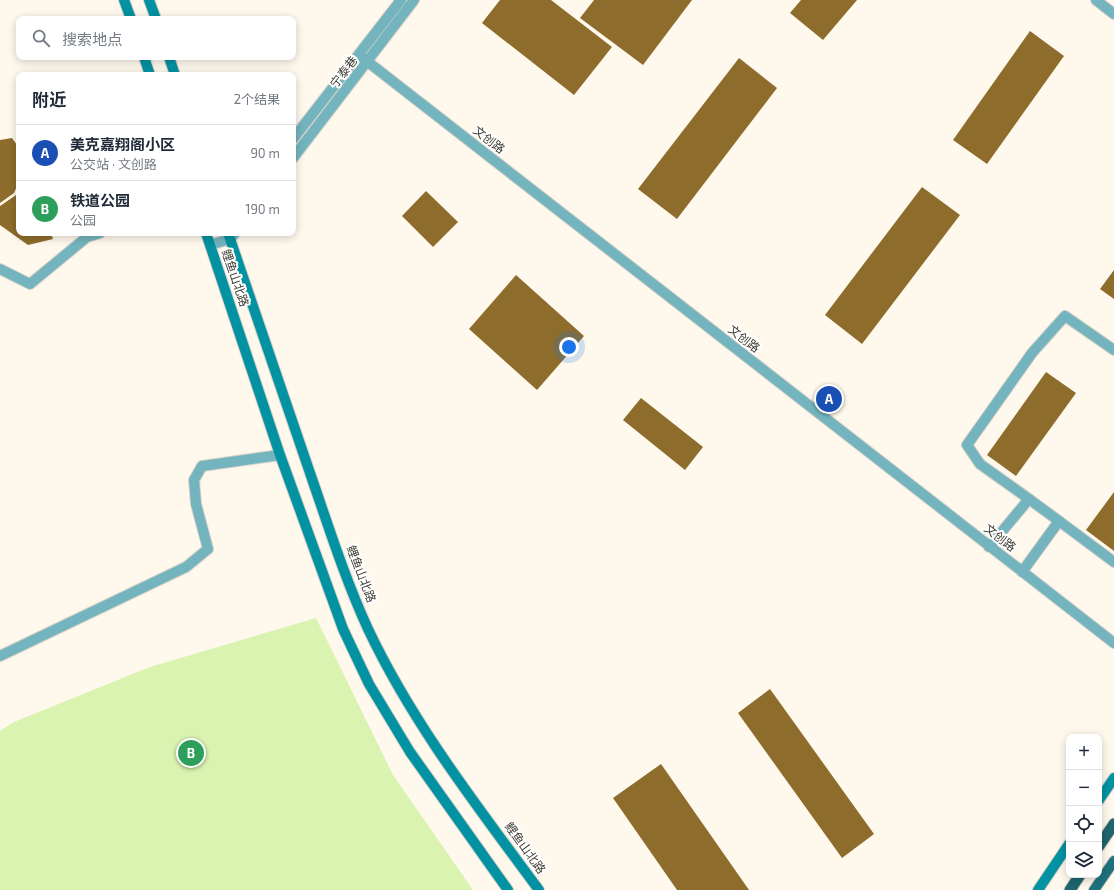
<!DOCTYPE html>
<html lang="zh">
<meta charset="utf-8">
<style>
:root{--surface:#fff;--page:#f2f2f3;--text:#1f2937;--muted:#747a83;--line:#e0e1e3;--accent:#db2777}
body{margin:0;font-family:"Exo 2","Noto Sans SC",sans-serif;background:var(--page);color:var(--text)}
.controls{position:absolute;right:12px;bottom:12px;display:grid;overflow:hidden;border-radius:8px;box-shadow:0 2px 10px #0003}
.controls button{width:36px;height:36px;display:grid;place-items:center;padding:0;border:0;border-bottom:1px solid var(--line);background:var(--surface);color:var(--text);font:20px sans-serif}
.you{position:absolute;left:569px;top:347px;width:14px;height:14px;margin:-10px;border:3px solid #fff;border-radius:50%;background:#1a73e8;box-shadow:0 0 0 6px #1a73e833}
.badge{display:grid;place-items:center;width:26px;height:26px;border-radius:50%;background:var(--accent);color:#fff;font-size:13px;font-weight:700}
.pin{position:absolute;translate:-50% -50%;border:2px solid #fff;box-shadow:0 1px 4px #0006}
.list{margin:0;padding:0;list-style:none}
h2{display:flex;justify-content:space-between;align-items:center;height:52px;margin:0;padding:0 16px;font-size:17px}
h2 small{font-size:13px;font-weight:400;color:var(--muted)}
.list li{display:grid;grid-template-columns:26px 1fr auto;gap:12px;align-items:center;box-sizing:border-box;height:56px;padding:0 16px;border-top:1px solid var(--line)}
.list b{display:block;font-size:15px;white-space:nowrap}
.list p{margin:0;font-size:13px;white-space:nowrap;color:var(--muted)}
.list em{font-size:13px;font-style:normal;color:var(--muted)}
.icon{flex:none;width:22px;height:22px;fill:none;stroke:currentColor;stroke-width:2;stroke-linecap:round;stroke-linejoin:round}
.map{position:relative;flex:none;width:1114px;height:890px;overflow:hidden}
.search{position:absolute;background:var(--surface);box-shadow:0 2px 10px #0003;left:16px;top:16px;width:280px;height:44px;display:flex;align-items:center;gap:10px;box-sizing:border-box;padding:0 14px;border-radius:8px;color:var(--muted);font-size:15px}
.panel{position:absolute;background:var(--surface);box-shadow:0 2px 10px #0003;left:16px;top:72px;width:280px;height:164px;border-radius:8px}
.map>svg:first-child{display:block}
</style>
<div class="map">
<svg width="1114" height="890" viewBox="0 0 1114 890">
<rect width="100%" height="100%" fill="#fef8ed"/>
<path fill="#daf3b0" d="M316,618L393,775L473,890H0V731L14,722L150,667Z"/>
<g fill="#8e6d2c">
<path d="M500,0H551L612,47L574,95L482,23Z"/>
<path d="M594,0H692L643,65L580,18Z"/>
<path d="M801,0H857L823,40L790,13Z"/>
<path d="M1030,31L1064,56L987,164L953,140Z"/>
<path d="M739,58L777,88L677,219L638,189Z"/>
<path d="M12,138L19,148V181L14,193L0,203V140Z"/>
<path d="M922,187L960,215L862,344L825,315Z"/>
<path d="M426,191L458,222L433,247L402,216Z"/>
<path d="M19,193V233H51L53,239L28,245L0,225V206Z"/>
<path d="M1114,270V299L1100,289Z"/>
<path d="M516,275L584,336L537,390L469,329Z"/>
<path d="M1046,372L1076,393L1016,476L987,455Z"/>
<path d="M641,398L703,447L685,470L623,420Z"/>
<path d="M1114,492V551L1086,530Z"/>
<path d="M770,689L874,834L842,858L738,713Z"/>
<path d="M661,764L749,890H677L613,798Z"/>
</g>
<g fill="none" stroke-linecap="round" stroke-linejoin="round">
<g stroke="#d8d2c8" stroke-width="12">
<g id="service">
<path d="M0,269L30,284L87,237L100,233"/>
<path d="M1029,499L1059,521"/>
<path d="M989,547L1029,499L980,464L967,445L1032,353L1065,316L1114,350"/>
<path d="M1022,572L1059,521L1114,562"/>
<path d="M0,656L186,567L208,549L196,504L194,480L202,466L280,455"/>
</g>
</g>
<g stroke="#d8d2c8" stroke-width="12">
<g id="minor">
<path d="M1096,0L1114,14"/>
<path d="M359,55L1114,643"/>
<path d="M293,139L401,0"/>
<path d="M293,158L414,0"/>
<path d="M210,245L230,239L235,233"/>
</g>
</g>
<g stroke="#d8d2c8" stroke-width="12">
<g id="secondary">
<path d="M124,0L131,19"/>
<path d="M149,0L156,19"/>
<path d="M144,57L150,75"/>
<path d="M169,57L175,75"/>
<path d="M206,233L280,455L343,629L369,684L410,752L508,890"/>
<path d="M228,233C256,313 283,393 310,473C328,525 345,579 368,629C413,724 477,806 539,890"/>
<path d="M1099,800L1114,778"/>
<path d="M1038,890L1069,844"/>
</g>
</g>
<g stroke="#d8d2c8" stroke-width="12">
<path id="primary" d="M1094,890L1114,861"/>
</g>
<g stroke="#d8d2c8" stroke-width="13">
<g id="trunk">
<path d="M1099,846L1114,824"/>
<path d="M1070,890L1080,875"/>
</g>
</g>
<use href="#service" stroke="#73b4bf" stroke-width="10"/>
<use href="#minor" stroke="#73b4bf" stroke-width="10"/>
<use href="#secondary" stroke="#0292a2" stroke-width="10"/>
<use href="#primary" stroke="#1f727d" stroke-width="10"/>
<use href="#trunk" stroke="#1e656e" stroke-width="11"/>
</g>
<g text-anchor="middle" stroke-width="4" stroke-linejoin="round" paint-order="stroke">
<g font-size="12" fill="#3f3b34" stroke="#fff">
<text transform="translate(344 72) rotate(-52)" y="4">宁泰巷</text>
<text transform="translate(489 140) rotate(38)" y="4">文创路</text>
<text transform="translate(235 278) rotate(71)" y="4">鲤鱼山北路</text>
<text transform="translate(744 339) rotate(38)" y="4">文创路</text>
<text transform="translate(1000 538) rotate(38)" y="4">文创路</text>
<text transform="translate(361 574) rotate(69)" y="4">鲤鱼山北路</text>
<text transform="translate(525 848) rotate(54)" y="4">鲤鱼山北路</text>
</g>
</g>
</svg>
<div class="controls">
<button>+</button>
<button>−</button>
<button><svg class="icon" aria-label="locate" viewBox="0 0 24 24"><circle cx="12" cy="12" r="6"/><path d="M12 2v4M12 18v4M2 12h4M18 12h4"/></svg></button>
<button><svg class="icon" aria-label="layers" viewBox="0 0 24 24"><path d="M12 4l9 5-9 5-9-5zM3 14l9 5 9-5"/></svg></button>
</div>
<div class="you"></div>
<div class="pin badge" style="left:829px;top:399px;background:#1a4fb4">A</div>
<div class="pin badge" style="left:191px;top:753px;background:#2e9e5b">B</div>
<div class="search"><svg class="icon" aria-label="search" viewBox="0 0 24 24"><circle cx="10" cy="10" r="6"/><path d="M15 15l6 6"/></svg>搜索地点</div>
<section class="panel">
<h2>附近<small>2个结果</small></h2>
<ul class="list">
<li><span class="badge" style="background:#1a4fb4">A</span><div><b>美克嘉翔阁小区</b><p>公交站 · 文创路</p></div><em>90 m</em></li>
<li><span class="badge" style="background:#2e9e5b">B</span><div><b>铁道公园</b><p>公园</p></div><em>190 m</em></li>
</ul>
</section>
</div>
